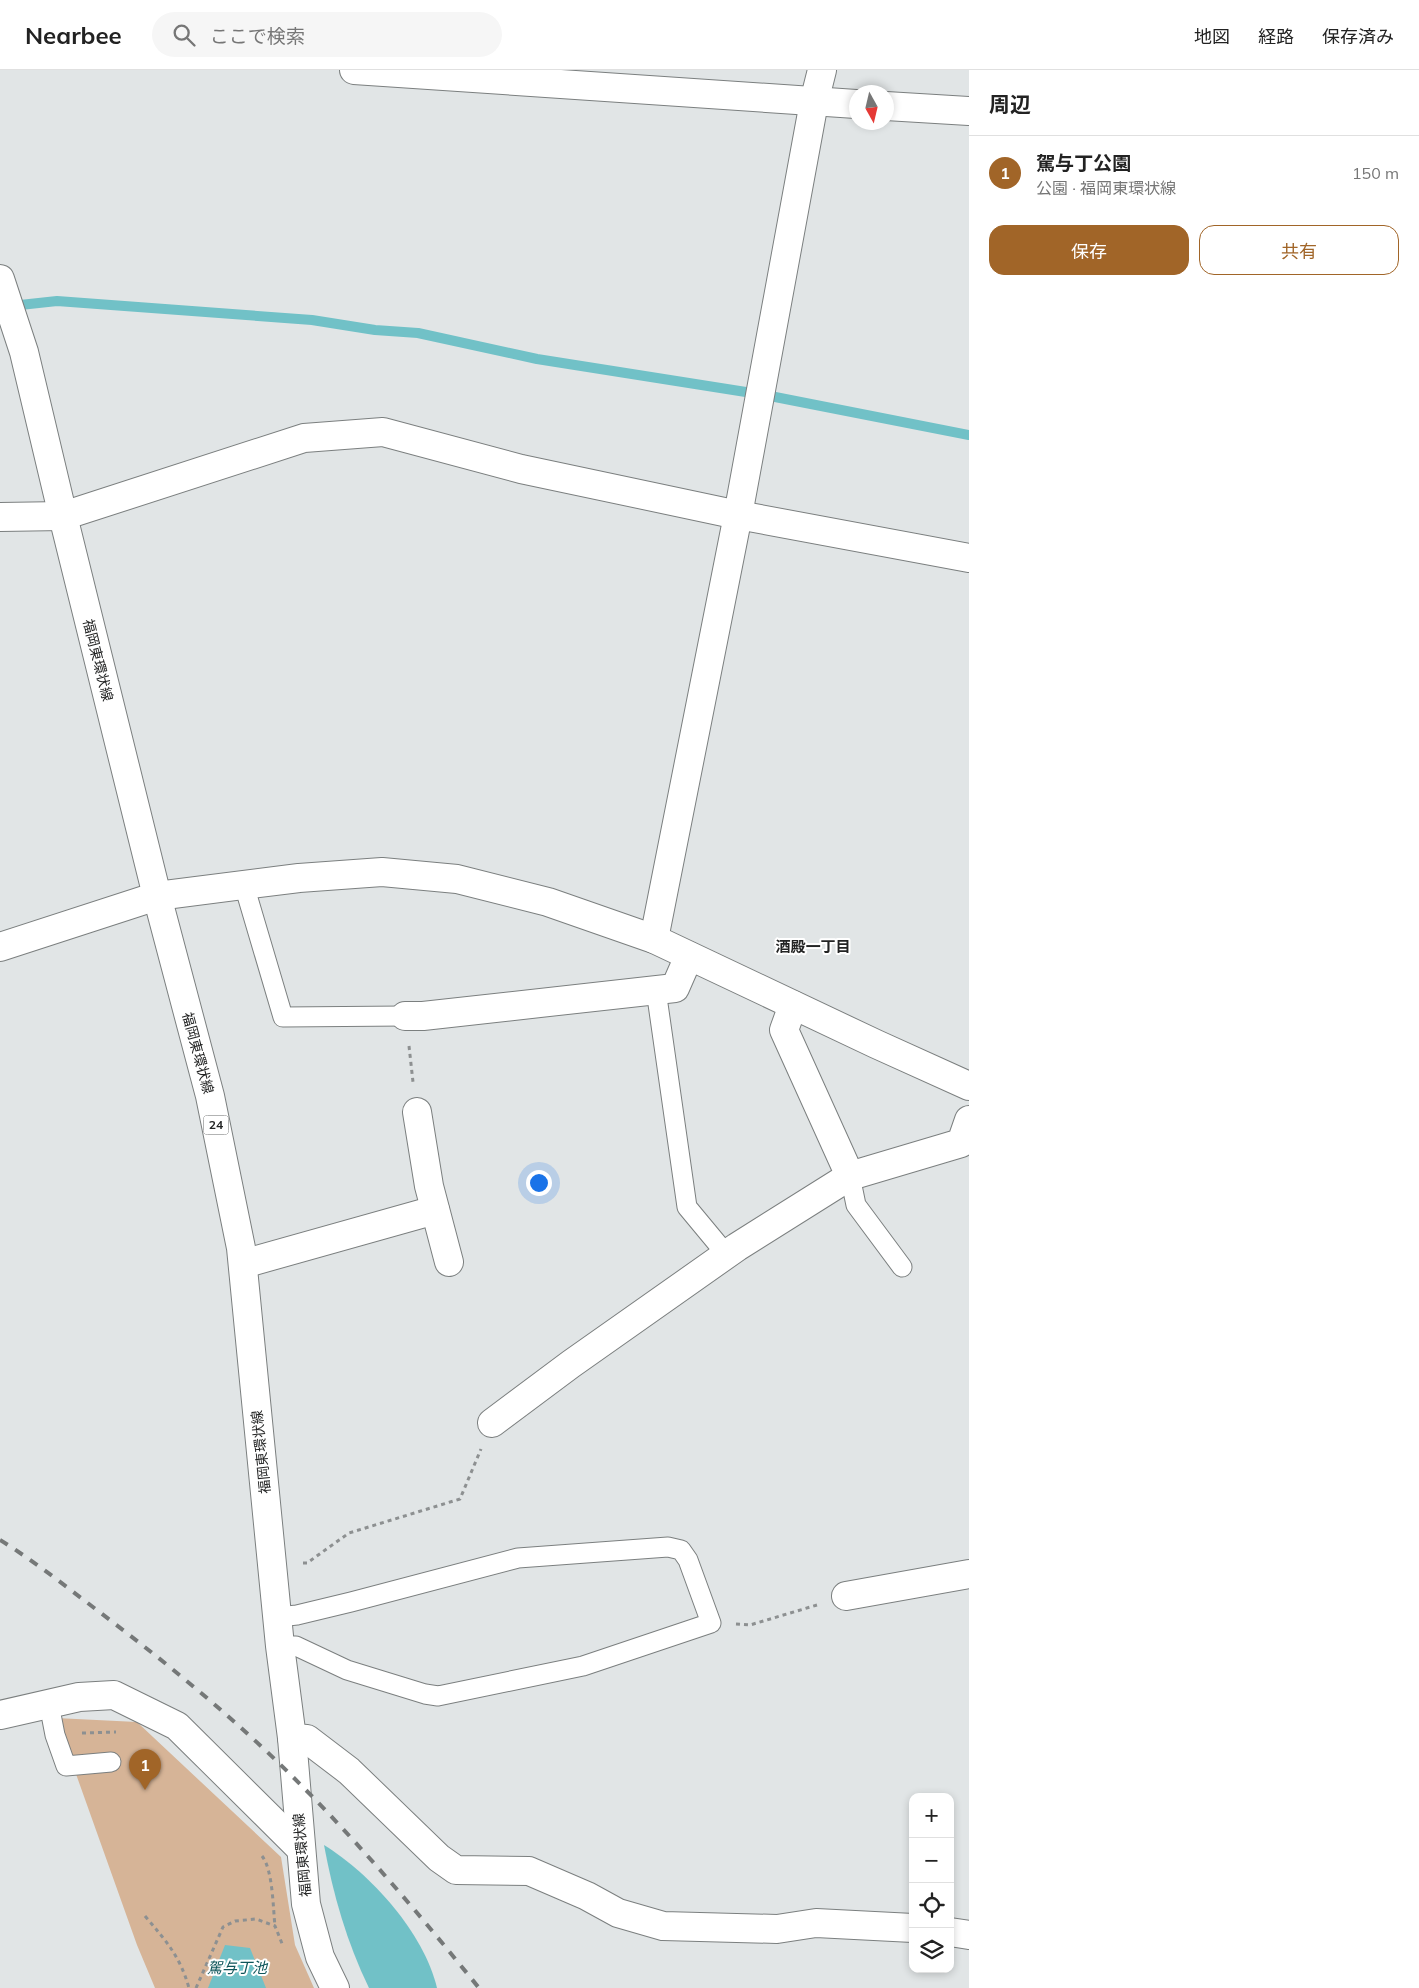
<!DOCTYPE html>
<html lang="ja">
<meta charset="utf-8">
<style>
:root{--surface:#fff;--page:#f6f6f6;--text:#222;--muted:#767676;--line:#e0e0e0;--accent:#a16528}
body{margin:0;font-family:Mulish,"Noto Sans JP",sans-serif;background:var(--page);color:var(--text)}
.controls{position:absolute;right:15px;bottom:15px;display:grid;overflow:hidden;border-radius:10px;box-shadow:0 2px 8px #0003}
.controls button{width:45px;height:45px;display:grid;place-items:center;padding:0;border:0;border-bottom:1px solid var(--line);background:var(--surface);color:var(--text);font:25px sans-serif}
.compass{position:absolute;left:849px;top:15px;width:45px;height:45px;border-radius:50%;background:var(--surface);box-shadow:0 2px 8px #0003;rotate:172deg}
.you{position:absolute;left:538px;top:1112px;width:18px;height:18px;margin:-12px;border:4px solid #fff;border-radius:50%;background:#1a73e8;box-shadow:0 0 0 8px #1a73e833}
.badge{display:grid;place-items:center;width:32px;height:32px;border-radius:50%;background:var(--accent);color:#fff;font-size:16px;font-weight:700}
.pin{position:absolute;translate:-50% -41px;filter:drop-shadow(0 1px 2px #0008)}
.pin::after{content:'';position:absolute;top:26px;width:18px;height:15px;background:inherit;clip-path:polygon(0 0,100% 0,50% 100%)}
.list{margin:0;padding:0;list-style:none}
h2{display:flex;justify-content:space-between;align-items:center;height:65px;margin:0;padding:0 20px;font-size:21px}
h2 small{font-size:16px;font-weight:400;color:var(--muted)}
.list li{display:grid;grid-template-columns:32px 1fr auto;gap:15px;align-items:center;box-sizing:border-box;height:75px;padding:0 20px;border-top:1px solid var(--line)}
.list b{display:block;font-size:19px;white-space:nowrap}
.list p{margin:0;font-size:16px;white-space:nowrap;color:var(--muted)}
.list em{font-size:16px;font-style:normal;color:var(--muted)}
.actions{display:flex;gap:10px;padding:15px 20px}
.actions a{flex:1;padding:11px 0;border:1px solid var(--accent);border-radius:15px;text-align:center;font-size:18px;color:var(--accent)}
.actions .main{background:var(--accent);color:#fff}
.icon{flex:none;width:28px;height:28px;fill:none;stroke:currentColor;stroke-width:2;stroke-linecap:round;stroke-linejoin:round}
.map{position:relative;flex:none;width:969px;height:1918px;overflow:hidden}
header{display:flex;align-items:center;gap:30px;box-sizing:border-box;height:70px;padding:0 25px;background:var(--surface);border-bottom:1px solid var(--line)}
header strong{font-size:24px}
nav{display:flex;gap:28px;margin-inline-start:auto;font-size:18px}
.search{width:350px;height:45px;background:var(--page);display:flex;align-items:center;gap:12px;box-sizing:border-box;padding:0 18px;border-radius:28px;color:var(--muted);font-size:19px}
main{display:flex}
aside{flex:1;background:var(--surface)}
.map>svg:first-child{display:block}
</style>
<header>
<strong>Nearbee</strong>
<div class="search"><svg class="icon" aria-label="search" viewBox="0 0 24 24"><circle cx="10" cy="10" r="6"/><path d="M15 15l6 6"/></svg>ここで検索</div>
<nav><a>地図</a><a>経路</a><a>保存済み</a></nav>
</header>
<main>
<div class="map">
<svg width="969" height="1918" viewBox="0 0 969 1918">
<rect width="100%" height="100%" fill="#e1e5e6"/>
<path fill="#d6b497" d="M56,1648L137,1652L281,1787L295,1875L314,1918H155L137,1875Z"/>
<g fill="#71c1c7">
<path d="M324,1775C371,1804 424,1863 437,1918H369C347,1873 333,1824 324,1775Z"/>
<path d="M225,1875L250,1878L266,1918H208Z"/>
</g>
<g fill="none" stroke-linecap="round" stroke-linejoin="round">
<path stroke="#71c1c7" stroke-width="10" d="M11,236L57,231L312,250L375,260L418,263L537,289L765,325L969,365"/>
<g stroke="#7b7f7f" stroke-width="21">
<g id="lane">
<path d="M244,815L283,947L405,946"/>
<path d="M656,920L687,1137L726,1184"/>
<path d="M850,1106L856,1135L902,1197"/>
<path d="M278,1547L297,1545L351,1532L518,1488L668,1477L681,1480L688,1490L711,1553L583,1596L438,1626L425,1624L347,1600L296,1576H280"/>
<path d="M49,1634L55,1665L66,1696L111,1692"/>
</g>
</g>
<g stroke="#7b7f7f" stroke-width="30">
<g id="street">
<path d="M0,447L63,446L304,368L383,362L521,399L738,445L969,488"/>
<path d="M654,869L738,445L814,32L822,0"/>
<path d="M0,877L157,826"/>
<path d="M793,935L784,960L850,1106"/>
<path d="M405,946H423L675,918L689,886"/>
<path d="M417,1042L429,1116L449,1192"/>
<path d="M243,1194L435,1140"/>
<path d="M492,1353L571,1294L737,1177L850,1106L961,1073L969,1050"/>
<path d="M846,1526L969,1504"/>
<path d="M0,1645L79,1627L114,1625L177,1656L301,1779"/>
<path d="M292,1668L307,1669L349,1701L439,1788L456,1800L529,1801L587,1826L618,1843L663,1856L777,1859L816,1853L913,1858"/>
<path d="M950,1862L969,1865"/>
</g>
</g>
<g stroke="#7b7f7f" stroke-width="30">
<g id="secondary">
<path d="M354,0L856,34"/>
<path d="M886,36L969,41"/>
<path d="M157,826L299,808L382,802L457,809L548,832L654,869L876,974L969,1016"/>
</g>
</g>
<g stroke="#7b7f7f" stroke-width="30">
<path id="primary" d="M0,209L24,282L63,446L157,826L210,1026L241,1178L280,1576L292,1668L306,1834L320,1887L335,1918"/>
</g>
<g stroke="#8d9091" stroke-width="3" stroke-dasharray="4 4" stroke-linecap="butt">
<path d="M409,976L413,1012"/>
<path d="M303,1493H307L349,1463L460,1429L481,1379"/>
<path d="M736,1554L750,1555L817,1535"/>
<path d="M82,1663L116,1662"/>
<path d="M262,1786C273,1800 273,1838 275,1856"/>
<path d="M145,1846C166,1871 180,1886 189,1918"/>
<path d="M196,1918L223,1857L235,1851L256,1849L275,1856L283,1876"/>
</g>
<use href="#lane" stroke="#fff" stroke-width="19"/>
<use href="#street" stroke="#fff" stroke-width="28"/>
<use href="#secondary" stroke="#fff" stroke-width="28"/>
<use href="#primary" stroke="#fff" stroke-width="28"/>
<path stroke="#757878" stroke-width="4" stroke-dasharray="9 9" stroke-linecap="butt" d="M0,1470C39,1494 74,1523 110,1550C174,1599 237,1651 294,1708C360,1774 420,1845 479,1918"/>
</g>
<g text-anchor="middle" stroke-width="4" stroke-linejoin="round" paint-order="stroke">
<rect fill="#fff" stroke="#656666" stroke-width="1" x="203.5" y="1045.5" width="25" height="19" rx="4"/>
<g font-size="12" font-weight="bold" fill="#232424">
<text x="216" y="1059">24</text>
</g>
<g font-size="14" fill="#232424" stroke="#fff">
<text transform="translate(98 590) rotate(76)" y="5">福岡東環状線</text>
<text transform="translate(198 983) rotate(75)" y="5">福岡東環状線</text>
<text transform="translate(261 1382) rotate(-96)" y="5">福岡東環状線</text>
<text transform="translate(302 1785) rotate(-95)" y="5">福岡東環状線</text>
</g>
<g font-size="15" font-weight="bold" fill="#232424" stroke="#fff">
<text x="813" y="882">酒殿一丁目</text>
</g>
<g font-size="15" font-style="italic" fill="#0e555a" stroke="#fff">
<text x="237" y="1903">駕与丁池</text>
</g>
</g>
</svg>
<div class="controls">
<button>+</button>
<button>−</button>
<button><svg class="icon" aria-label="locate" viewBox="0 0 24 24"><circle cx="12" cy="12" r="6"/><path d="M12 2v4M12 18v4M2 12h4M18 12h4"/></svg></button>
<button><svg class="icon" aria-label="layers" viewBox="0 0 24 24"><path d="M12 4l9 5-9 5-9-5zM3 14l9 5 9-5"/></svg></button>
</div>
<svg class="compass" viewBox="-18 -18 36 36"><path d="M0-13l5 13h-10z" fill="#e53935"/><path d="M0 13l5-13h-10z" fill="#767676"/></svg>
<div class="you"></div>
<div class="pin badge" style="left:145px;top:1720px">1</div>
</div>
<aside>
<h2>周辺<small></small></h2>
<ul class="list">
<li><span class="badge">1</span><div><b>駕与丁公園</b><p>公園 · 福岡東環状線</p></div><em>150 m</em></li>
</ul>
<div class="actions"><a class="main">保存</a><a>共有</a></div>
</aside>
</main>
